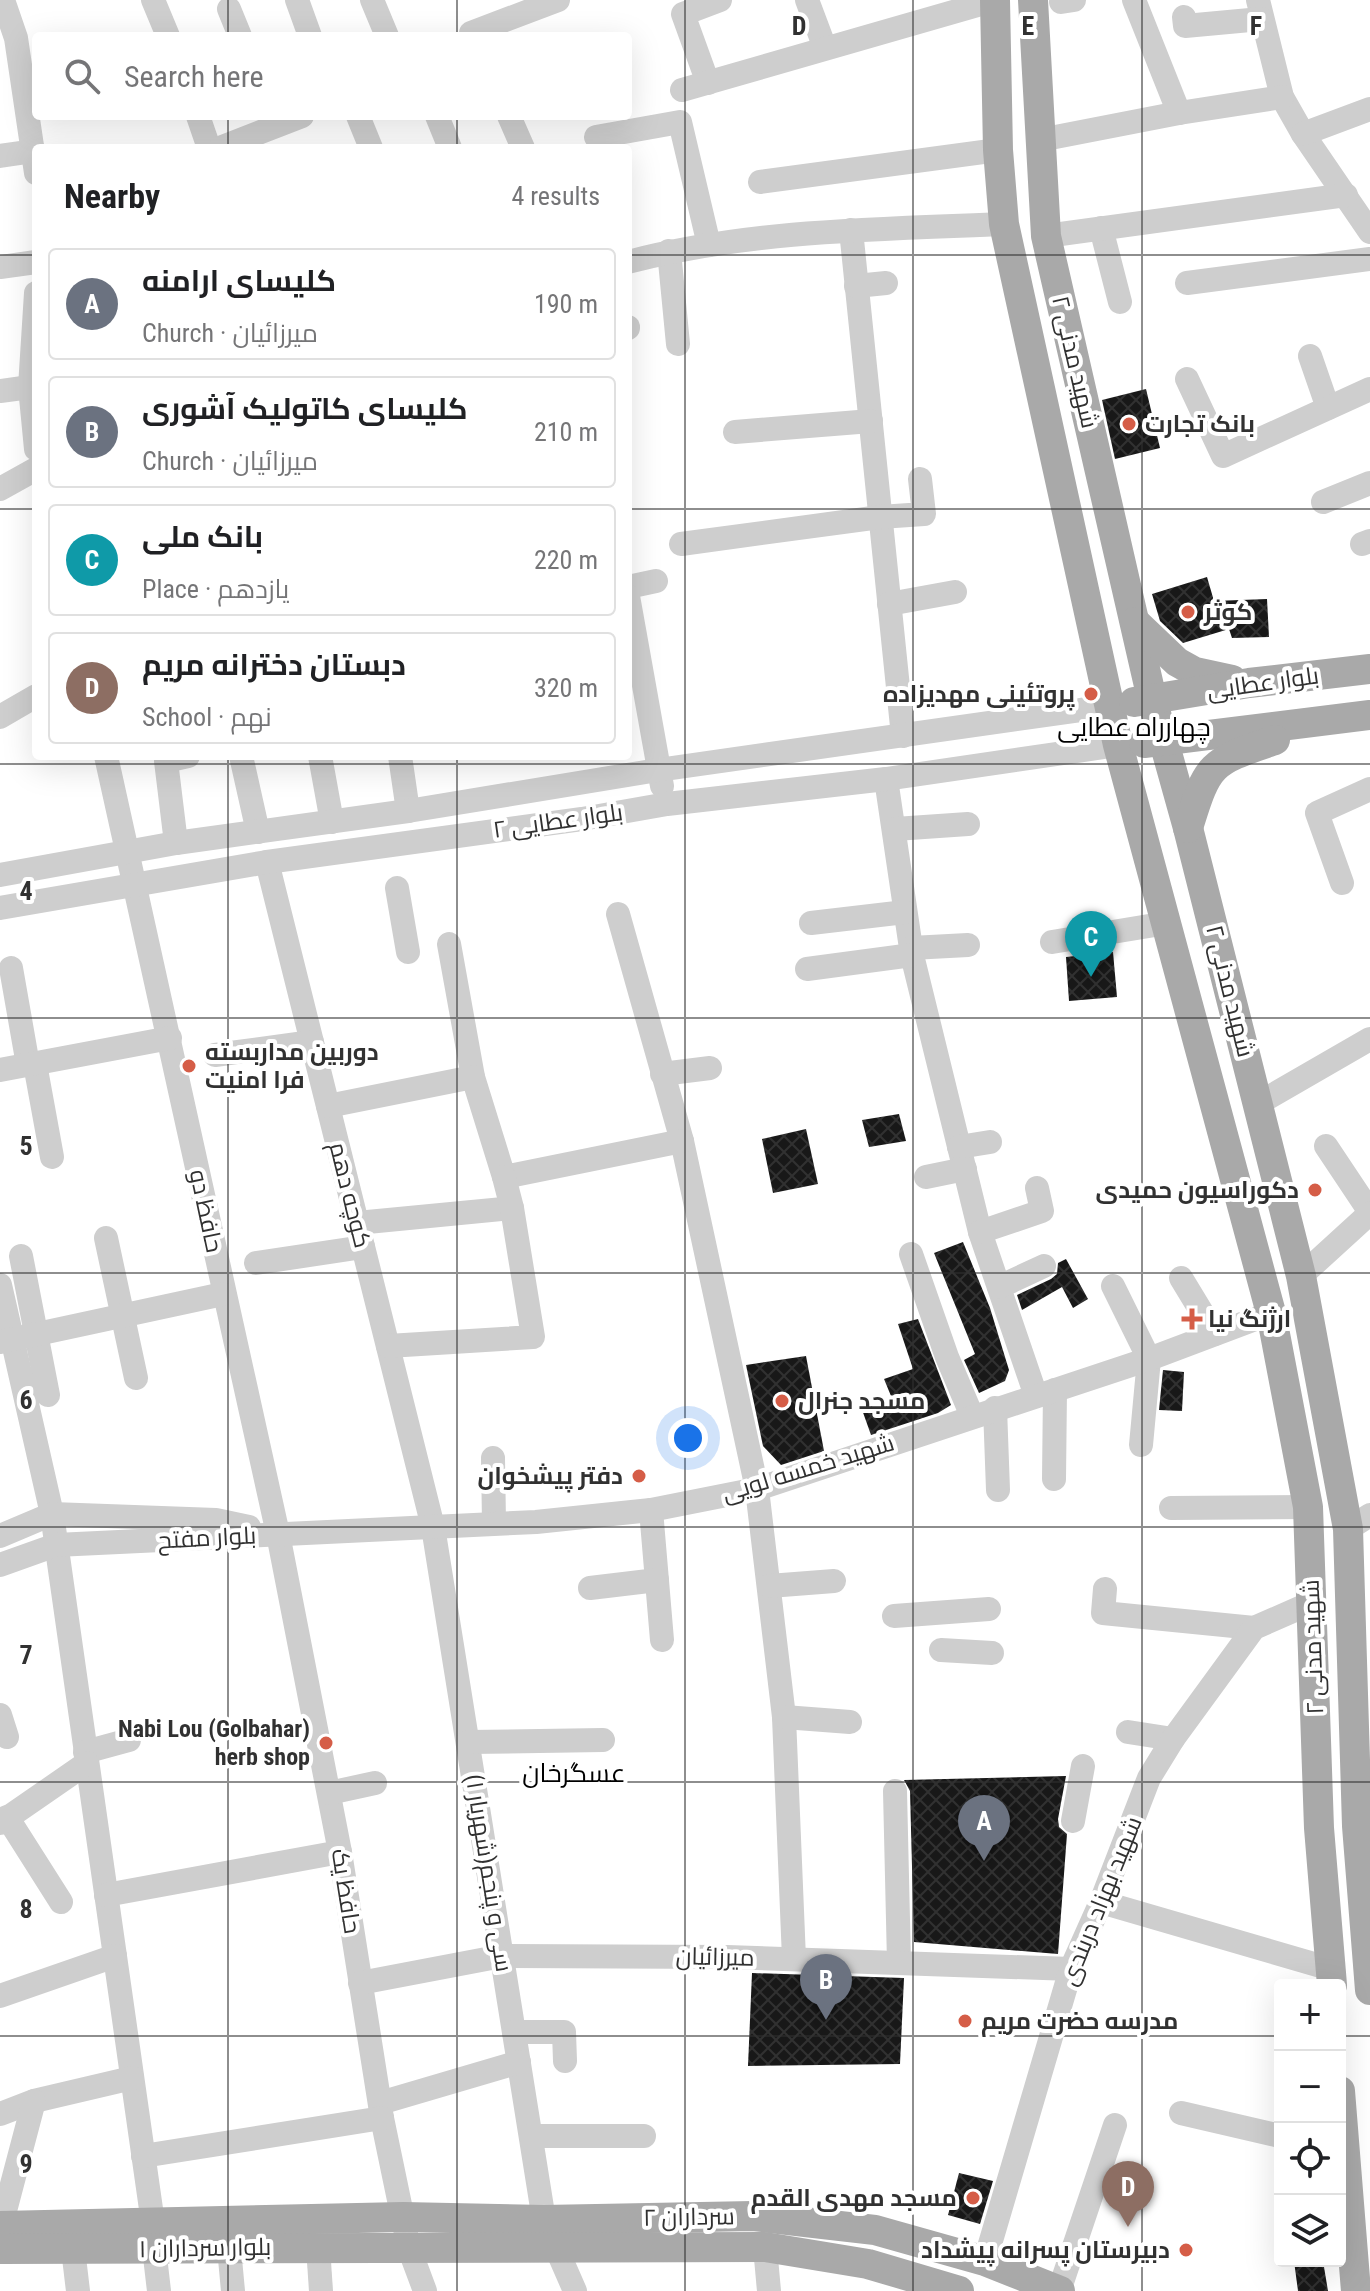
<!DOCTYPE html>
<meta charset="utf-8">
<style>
:root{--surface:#fff;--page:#f6f6f6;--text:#202124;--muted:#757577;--line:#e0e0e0;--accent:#111827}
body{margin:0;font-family:"Roboto Condensed",Cairo,sans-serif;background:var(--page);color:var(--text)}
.controls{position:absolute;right:24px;bottom:24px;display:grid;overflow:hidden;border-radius:8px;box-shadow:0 8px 32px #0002}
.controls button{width:72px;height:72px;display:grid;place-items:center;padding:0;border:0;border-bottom:2px solid var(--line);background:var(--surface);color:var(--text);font:40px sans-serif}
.you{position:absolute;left:688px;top:1438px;width:28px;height:28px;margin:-20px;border:6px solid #fff;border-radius:50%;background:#1a73e8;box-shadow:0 0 0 12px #1a73e833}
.badge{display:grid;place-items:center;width:52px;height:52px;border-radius:50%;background:var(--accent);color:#fff;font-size:26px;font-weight:700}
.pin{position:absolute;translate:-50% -66px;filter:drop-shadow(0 2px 4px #0008)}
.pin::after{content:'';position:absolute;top:42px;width:28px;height:24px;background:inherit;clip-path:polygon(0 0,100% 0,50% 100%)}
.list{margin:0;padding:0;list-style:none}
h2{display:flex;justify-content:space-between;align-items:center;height:104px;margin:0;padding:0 32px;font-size:34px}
h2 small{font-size:26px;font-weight:400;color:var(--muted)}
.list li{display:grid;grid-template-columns:52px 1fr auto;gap:24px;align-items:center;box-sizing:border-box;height:112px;margin:0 16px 16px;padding:0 16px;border:2px solid var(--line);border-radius:8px}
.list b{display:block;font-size:30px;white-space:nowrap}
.list p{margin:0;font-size:26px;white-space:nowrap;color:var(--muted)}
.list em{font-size:26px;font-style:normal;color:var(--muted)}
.icon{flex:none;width:44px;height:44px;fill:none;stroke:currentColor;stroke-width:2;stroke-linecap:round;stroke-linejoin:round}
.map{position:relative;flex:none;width:1370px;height:2291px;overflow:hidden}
.search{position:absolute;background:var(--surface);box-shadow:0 8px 32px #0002;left:32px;top:32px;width:600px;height:88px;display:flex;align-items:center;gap:20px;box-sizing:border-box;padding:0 28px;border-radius:8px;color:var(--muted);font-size:30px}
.panel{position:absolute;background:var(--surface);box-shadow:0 8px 32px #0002;left:32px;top:144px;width:600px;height:616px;border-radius:8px}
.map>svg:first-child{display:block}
</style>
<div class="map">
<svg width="1370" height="2291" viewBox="0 0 1370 2291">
<defs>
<pattern id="building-cross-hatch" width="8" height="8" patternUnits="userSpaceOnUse" patternTransform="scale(2)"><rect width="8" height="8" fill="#181818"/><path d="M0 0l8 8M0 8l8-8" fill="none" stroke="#313131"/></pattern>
</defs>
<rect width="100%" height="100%" fill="#fff"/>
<g fill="url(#building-cross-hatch)">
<path d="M1146,389L1160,448L1115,459L1102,400Z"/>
<path d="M1207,577L1214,601L1267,599L1269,637L1232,638L1229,629L1183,643L1160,621L1152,594Z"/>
<path d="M1113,952L1117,997L1069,1001L1066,957Z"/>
<path d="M899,1114L906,1141L869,1147L862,1120Z"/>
<path d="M806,1129L818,1184L773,1193L762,1139Z"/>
<path d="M963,1242L990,1308L1009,1370L1005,1381L979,1393L964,1360L975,1354L934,1253Z"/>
<path d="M1066,1259L1088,1299L1073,1308L1062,1287L1022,1310L1017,1295L1051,1279L1057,1274L1058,1263Z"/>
<path d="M918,1319L951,1405L938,1413L871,1435L860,1404L891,1396L884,1379L913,1369L898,1324Z"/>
<path d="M806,1356L824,1451L781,1465L763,1446L746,1365Z"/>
<path d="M1163,1370L1184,1372L1182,1411L1159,1410Z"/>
<path d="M1066,1776L1058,1819L1059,1827L1067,1834L1058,1954L914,1942L910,1791L904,1780Z"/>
<path d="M752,1973L904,1978L900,2064L748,2066Z"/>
<path d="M959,2173L993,2181L980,2224L948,2215Z"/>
<path d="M1294,2261H1323L1328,2291H1298Z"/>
</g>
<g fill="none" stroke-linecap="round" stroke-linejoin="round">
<g stroke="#cecece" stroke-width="24">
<path d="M3,0L16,38L36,173"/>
<path d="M153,0L168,36"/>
<path d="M297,0L310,36"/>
<path d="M372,0L387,36"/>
<path d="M807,0L825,48"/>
<path d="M1134,0L1179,113"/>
<path d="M1258,0L1282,97L1303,134L1370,232"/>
<path d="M1061,2L1074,0"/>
<path d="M229,9L240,36"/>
<path d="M1184,17L1185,26L1261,19"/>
<path d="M472,36L471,33L558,0"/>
<path d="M708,83L683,14L720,0"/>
<path d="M682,90L995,0"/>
<path d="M198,116L209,148"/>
<path d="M358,116L371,148"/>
<path d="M437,116L450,148"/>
<path d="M509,116L523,148"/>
<path d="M1303,134L1370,109"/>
<path d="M596,137L680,122L709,245"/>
<path d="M1040,140L1179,113L1282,97"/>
<path d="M220,148L302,116"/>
<path d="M0,156L34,151"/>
<path d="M760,182L998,150"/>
<path d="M1101,228L1120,302"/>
<path d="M851,230L903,736"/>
<path d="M1046,236L1346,195"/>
<path d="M669,251L678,344"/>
<path d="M628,262C750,230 879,229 1004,224"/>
<path d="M0,267L36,262"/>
<path d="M1187,283L1370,259"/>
<path d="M856,286L886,283"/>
<path d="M36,293L30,387L36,449"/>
<path d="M628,327V328"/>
<path d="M1310,356L1328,408"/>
<path d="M1187,379L1223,456L1370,389"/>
<path d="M0,391L30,387"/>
<path d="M735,432L871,421"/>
<path d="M0,489L36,469"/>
<path d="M1323,502L1370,483"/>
<path d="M681,544L880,517L924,514L920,479"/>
<path d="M1362,544L1370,541"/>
<path d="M628,587L656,581"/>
<path d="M628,596L662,786"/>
<path d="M889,604L955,592"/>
<path d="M0,717L36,696"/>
<path d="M106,756L278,1534L340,1852L382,2118L409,2248L425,2291"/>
<path d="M241,756L258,832"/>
<path d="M320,756L332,822"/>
<path d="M400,756L408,811"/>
<path d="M886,779L912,955L980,1232L1036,1396"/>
<path d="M895,829L968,824"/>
<path d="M176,843L166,761L188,756"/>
<path d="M267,862L433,1527L544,2220L575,2291"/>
<path d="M0,875L176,843L408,811L658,770L1109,706"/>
<path d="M1342,883L1317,813L1370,789"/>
<path d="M397,888L408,952"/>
<path d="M0,908L267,862L582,819L667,804L886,779L1118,745"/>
<path d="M618,914L682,1141L757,1489L784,1717L794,1959"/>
<path d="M811,923L905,912"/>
<path d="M1052,942L1167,923"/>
<path d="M449,944L473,1077L504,1177L682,1141"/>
<path d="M911,948L968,945"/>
<path d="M11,968L28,1065"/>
<path d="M807,969L912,955"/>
<path d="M215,1055L312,1042"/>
<path d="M35,1064L52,1157"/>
<path d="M0,1070L170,1038"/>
<path d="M662,1074L710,1068"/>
<path d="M1259,1103L1370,1039"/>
<path d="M328,1106L473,1077"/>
<path d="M1326,1146L1370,1212"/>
<path d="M959,1147L990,1142"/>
<path d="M926,1177L965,1169"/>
<path d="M357,1223L512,1208"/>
<path d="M980,1232L1042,1211L1037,1188"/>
<path d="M106,1238L136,1378"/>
<path d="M911,1254L947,1357L972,1416"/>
<path d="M21,1256L48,1395"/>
<path d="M256,1263L363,1247"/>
<path d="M1301,1276L1370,1213"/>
<path d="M1181,1278L1215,1334"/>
<path d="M0,1285L52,1514L153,2223"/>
<path d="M1113,1286L1149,1359L1141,1445"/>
<path d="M999,1287L1044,1266"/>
<path d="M0,1342L223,1294"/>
<path d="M388,1346L533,1337L512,1208L504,1177"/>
<path d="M995,1408L998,1490"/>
<path d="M493,1458L494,1523"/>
<path d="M1054,1479L1055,1390"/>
<path d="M1171,1508L1308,1507"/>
<path d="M651,1510L662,1640"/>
<path d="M1348,1529L1370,1515"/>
<path d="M0,1536L52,1514L216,1520L249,1527"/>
<path d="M0,1565L56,1545L536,1522L651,1510L757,1489L1149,1359L1271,1313"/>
<path d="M769,1586L834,1581"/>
<path d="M590,1588L657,1580"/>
<path d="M1105,1589L1103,1613L1254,1628"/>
<path d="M894,1616L989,1609"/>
<path d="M941,1650L992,1653"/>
<path d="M0,1715L7,1737"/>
<path d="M784,1717L850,1722"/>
<path d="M1128,1732L1173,1739"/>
<path d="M468,1742L603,1740"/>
<path d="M85,1752L129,1740"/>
<path d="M895,1791L899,1963"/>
<path d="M329,1793L375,1783"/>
<path d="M7,1817L61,1902"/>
<path d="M1073,1821L1083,1766"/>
<path d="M0,1823L87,1763"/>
<path d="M106,1895L340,1852"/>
<path d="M1101,1902L1331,1969"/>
<path d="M360,1983L502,1956L727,1957L1071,1969"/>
<path d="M0,1996L115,1956"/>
<path d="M514,2032H564L565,2061"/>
<path d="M380,2103L519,2062"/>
<path d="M1181,2113L1280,2136"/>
<path d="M0,2114L34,2101L132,2078"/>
<path d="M531,2136H644"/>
<path d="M143,2156L382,2118"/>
<path d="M1,2226L34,2101"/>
<path d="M318,2247L321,2291"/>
<path d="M765,2247L769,2291"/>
<path d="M154,2248L159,2291"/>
<path d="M229,2248L233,2291"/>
<path d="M73,2249L78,2291"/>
<path d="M985,2261L1071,1969L1101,1902L1149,1778L1173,1739L1254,1628L1311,1603"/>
<path d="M1059,2291L1115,2125"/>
</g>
<g stroke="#a9a9a9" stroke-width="30">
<path d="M995,0L998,150L1004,224L1118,745L1271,1313L1308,1507L1319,1828L1332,1985"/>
<path d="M1033,0L1046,236L1152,699L1188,828L1301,1276L1348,1529L1357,1826L1370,1990"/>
<path d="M1135,622L1177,662L1195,672L1232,680"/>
<path d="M1134,702L1249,683L1370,669"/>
<path d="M1144,743L1370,715"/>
<path d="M1188,828C1208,762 1211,762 1275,740"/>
<path d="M1340,2091L1356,2291"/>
<path d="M0,2226L403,2217L544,2220L753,2216L875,2230L985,2261L1060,2291"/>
<path d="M0,2249L765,2247L868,2264L959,2291"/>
</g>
</g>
<path fill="none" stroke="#313131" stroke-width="2" stroke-opacity="0.55" d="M228,0V36M457,0V36M685,0V2291M913,0V2291M1142,0V2291M228,116V148M457,116V148M0,255H36M628,255H1370M0,509H36M628,509H1370M228,756V2291M457,756V2291M0,764H1370M0,1018H1370M0,1273H1370M0,1527H1370M0,1782H1370M0,2036H1280M1340,2036H1370"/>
<g fill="#d55d47" stroke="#fff" stroke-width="3">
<circle cx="1129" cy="424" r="8"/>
<circle cx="1188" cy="612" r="8"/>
<circle cx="1091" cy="694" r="8"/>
<circle cx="189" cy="1066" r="8"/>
<circle cx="1315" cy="1190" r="8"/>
<path d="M1188 1307h8v8h8v8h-8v8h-8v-8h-8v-8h8z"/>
<circle cx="782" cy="1401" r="8"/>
<circle cx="639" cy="1476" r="8"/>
<circle cx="326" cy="1743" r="8"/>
<circle cx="965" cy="2021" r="8"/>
<circle cx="973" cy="2198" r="8"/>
<circle cx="1186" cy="2250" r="8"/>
</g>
<g text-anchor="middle" stroke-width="8" stroke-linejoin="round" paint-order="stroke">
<g font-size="24" fill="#313131" stroke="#fff">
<text transform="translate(1075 362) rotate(77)" y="8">شهید مدنی ۲</text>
<text transform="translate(1263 683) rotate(-8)" y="8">بلوار عطایی</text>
<text transform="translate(558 821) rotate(-8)" y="8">بلوار عطایی ۲</text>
<text transform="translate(1230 991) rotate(76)" y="8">شهید مدنی ۲</text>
<text transform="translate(350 1195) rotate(76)" y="8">کوچه دهم</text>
<text transform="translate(206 1211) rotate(78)" y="8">حافظ دو</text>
<text transform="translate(808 1468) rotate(-17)" y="8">شهید خمسه لویی</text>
<text transform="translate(207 1538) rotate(-3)" y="8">بلوار مفتح</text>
<text transform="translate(1313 1647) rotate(-92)" y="8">شهید مدنی ۲</text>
<text transform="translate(489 1873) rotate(81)" y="8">سی و پنجم(شهریار ۱)</text>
<text transform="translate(346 1891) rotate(81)" y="8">حافظ یک</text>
<text transform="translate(1101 1901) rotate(-68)" y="8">شهید بهزاد دربندی</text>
<text transform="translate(715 1957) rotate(1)" y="8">میرزائیان</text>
<text transform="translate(689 2217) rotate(-1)" y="8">سرداران ۲</text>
<text transform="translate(205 2248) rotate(-1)" y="8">بلوار سرداران ۱</text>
</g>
<g font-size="24" font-weight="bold" fill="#313131" stroke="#fff" text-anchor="start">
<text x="1145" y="432">بانک تجارت</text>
<text x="1204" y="620">کوثر</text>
<text x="1075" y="702" text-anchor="end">پروتئينی مهديزاده</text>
<text x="205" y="1060">دوربین مداربسته<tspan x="205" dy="28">فرا امنیت</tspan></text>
<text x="1299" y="1198" text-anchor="end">دکوراسیون حمیدی</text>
<text x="1208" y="1327">ارژنگ نیا</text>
<text x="798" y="1409">مسجد جنرال</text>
<text x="623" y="1484" text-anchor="end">دفتر پیشخوان</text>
<text x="310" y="1737" text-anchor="end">Nabi Lou (Golbahar)<tspan x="310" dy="28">herb shop</tspan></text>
<text x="981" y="2029">مدرسه حضرت مریم</text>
<text x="957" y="2206" text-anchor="end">مسجد مهدی القدم</text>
<text x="1170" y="2258" text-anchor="end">دبیرستان پسرانه پیشداد</text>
</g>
<g font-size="26" fill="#000" stroke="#fff">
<text x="1134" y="736">چهارراه عطایی</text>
<text x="574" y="1782">عسگرخان</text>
</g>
</g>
<g font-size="26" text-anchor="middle" font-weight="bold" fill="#313131" stroke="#fff" stroke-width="8" stroke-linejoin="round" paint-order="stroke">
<text x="799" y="35">D</text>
<text x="1028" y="35">E</text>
<text x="1256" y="35">F</text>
<text x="26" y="900">4</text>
<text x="26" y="1155">5</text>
<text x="26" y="1409">6</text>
<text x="26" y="1664">7</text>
<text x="26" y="1918">8</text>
<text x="26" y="2173">9</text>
</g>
</svg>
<div class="controls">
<button>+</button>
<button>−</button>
<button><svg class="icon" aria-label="locate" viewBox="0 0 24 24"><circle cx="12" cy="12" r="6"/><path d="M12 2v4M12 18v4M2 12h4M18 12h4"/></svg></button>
<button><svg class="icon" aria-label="layers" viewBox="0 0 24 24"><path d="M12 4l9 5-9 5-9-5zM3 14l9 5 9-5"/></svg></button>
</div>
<div class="you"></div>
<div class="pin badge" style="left:984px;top:1861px;background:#6b7280">A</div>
<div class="pin badge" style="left:826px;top:2020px;background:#6b7280">B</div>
<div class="pin badge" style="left:1091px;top:977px;background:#0f9aa8">C</div>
<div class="pin badge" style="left:1128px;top:2227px;background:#8d6e63">D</div>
<div class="search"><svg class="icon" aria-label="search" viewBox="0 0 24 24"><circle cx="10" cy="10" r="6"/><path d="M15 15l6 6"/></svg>Search here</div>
<section class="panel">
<h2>Nearby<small>4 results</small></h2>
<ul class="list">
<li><span class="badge" style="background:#6b7280">A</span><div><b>کلیسای ارامنه</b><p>Church · میرزائیان</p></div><em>190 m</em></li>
<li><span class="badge" style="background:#6b7280">B</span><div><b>کلیسای کاتولیک آشوری</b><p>Church · میرزائیان</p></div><em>210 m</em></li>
<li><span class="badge" style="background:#0f9aa8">C</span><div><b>بانک ملی</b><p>Place · یازدهم</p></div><em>220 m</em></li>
<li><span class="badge" style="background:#8d6e63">D</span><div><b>دبستان دخترانه مریم</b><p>School · نهم</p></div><em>320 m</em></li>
</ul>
</section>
</div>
